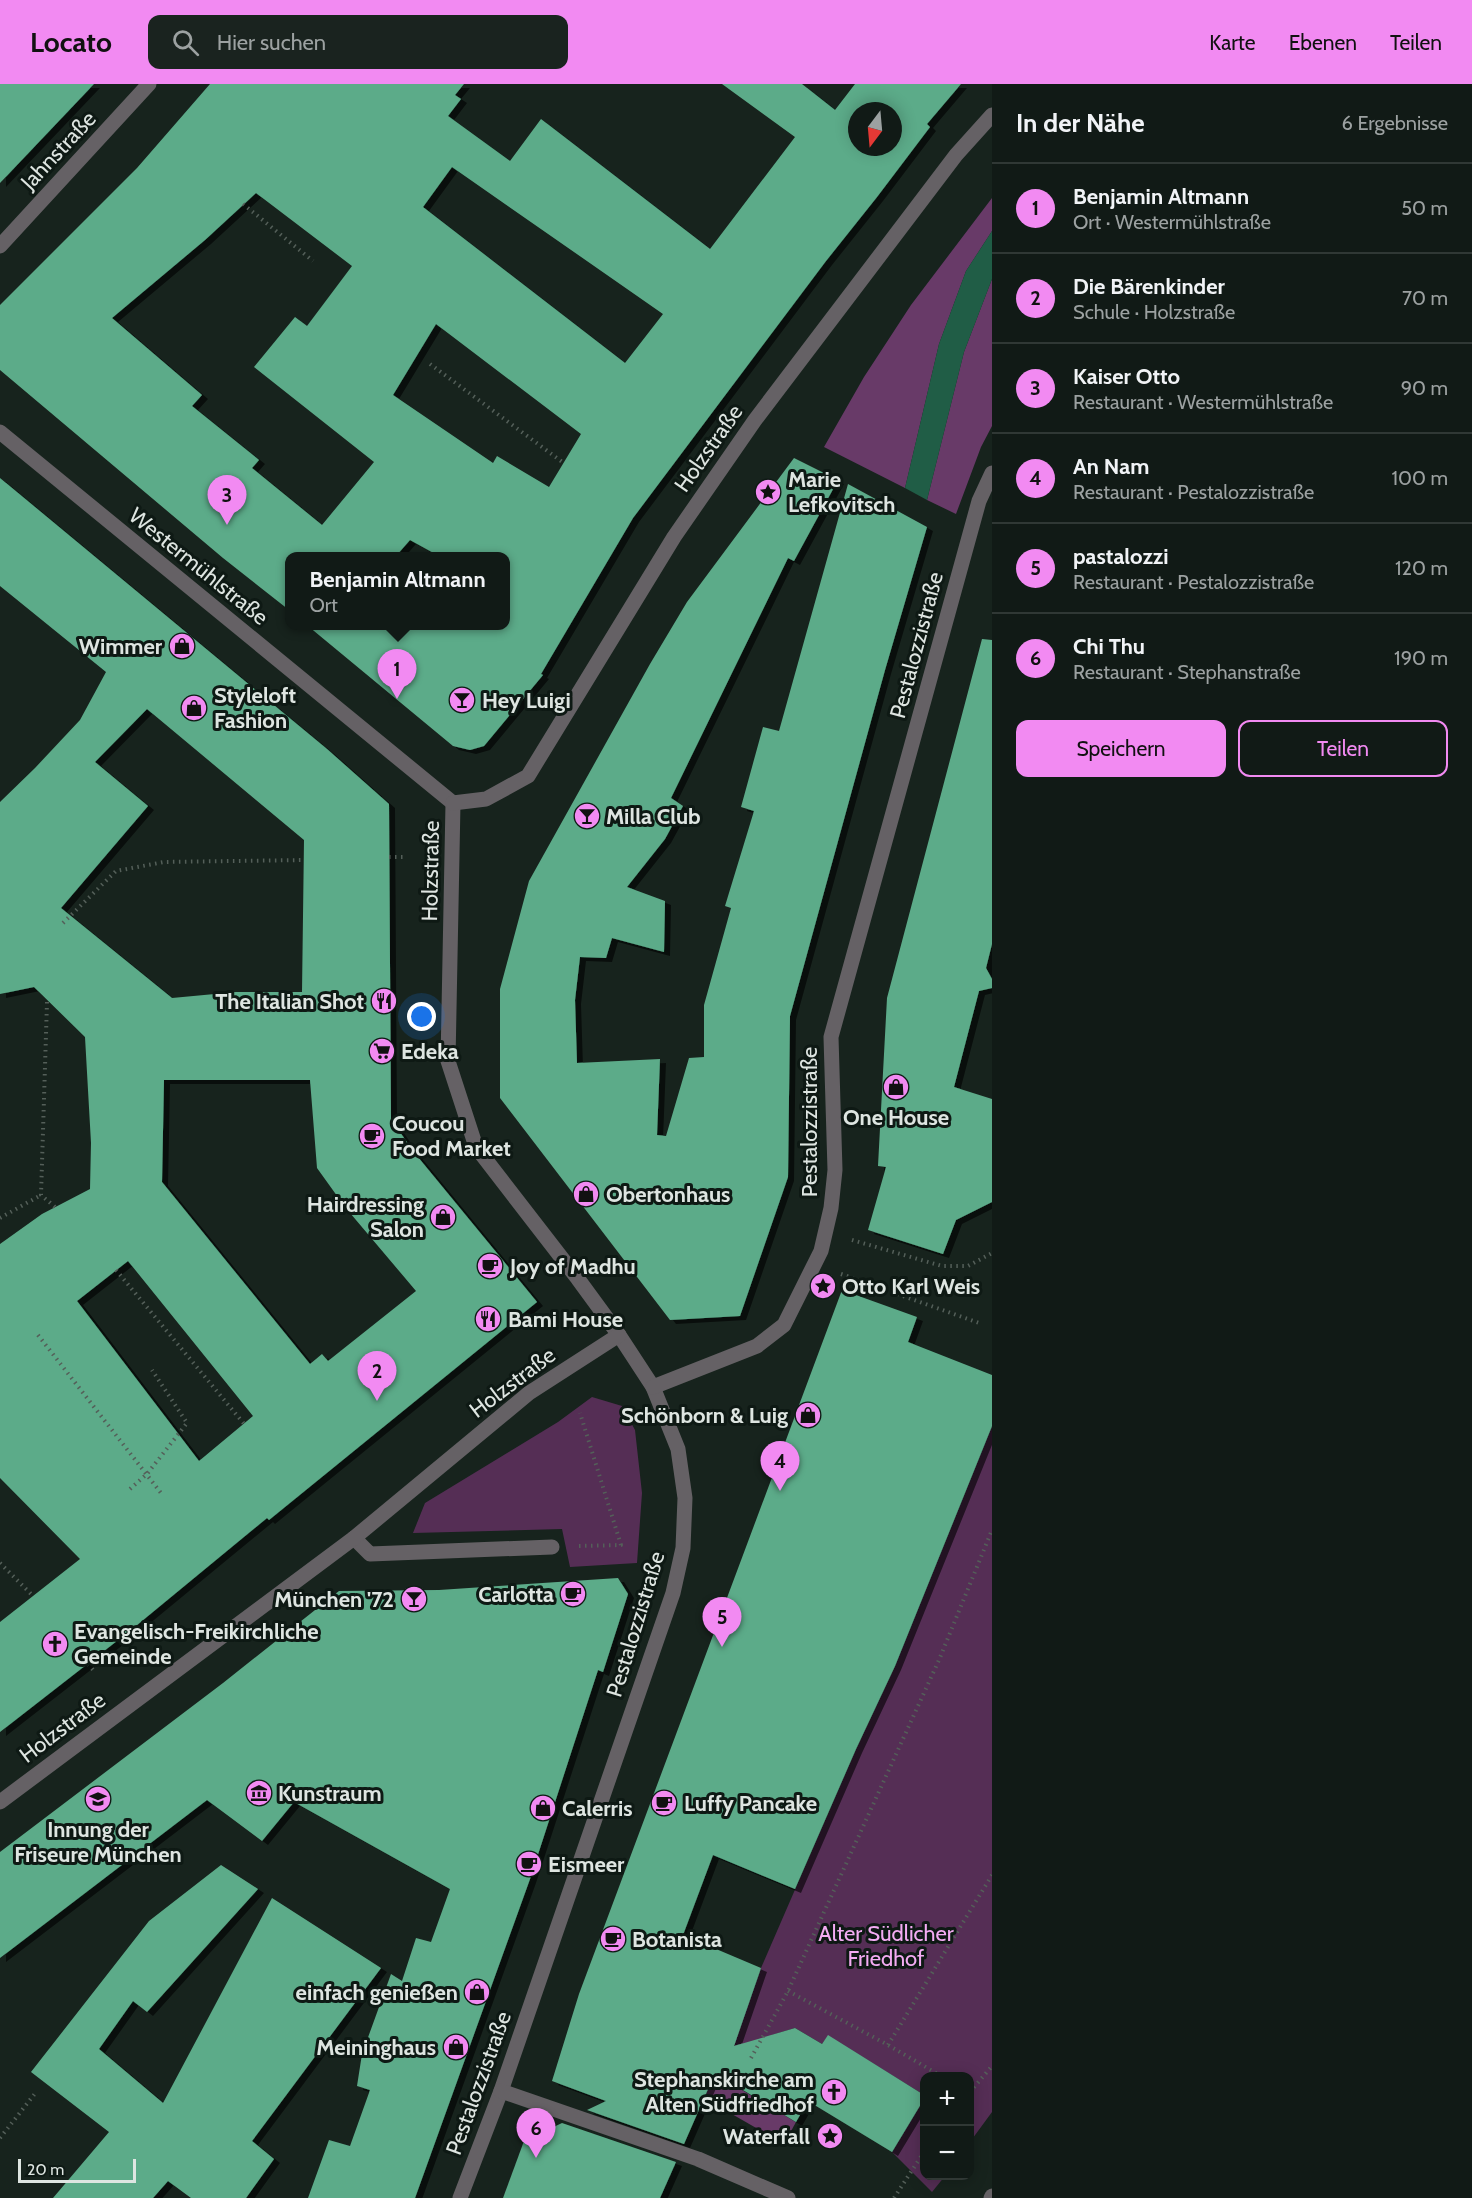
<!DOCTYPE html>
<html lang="de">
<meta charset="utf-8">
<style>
:root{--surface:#111a16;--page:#1a231f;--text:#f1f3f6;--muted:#9ca1a1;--line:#303835;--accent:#f28af2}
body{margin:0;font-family:Cabin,sans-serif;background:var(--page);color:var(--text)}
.controls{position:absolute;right:18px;bottom:18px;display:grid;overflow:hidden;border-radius:12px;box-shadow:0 3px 15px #0003}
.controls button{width:54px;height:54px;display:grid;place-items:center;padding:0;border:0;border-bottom:2px solid var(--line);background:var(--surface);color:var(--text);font:30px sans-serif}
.compass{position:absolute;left:848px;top:18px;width:54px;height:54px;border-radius:50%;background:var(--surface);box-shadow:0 3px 15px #0003;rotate:196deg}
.scale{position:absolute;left:18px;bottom:15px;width:118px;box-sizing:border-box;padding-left:6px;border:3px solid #dee5e1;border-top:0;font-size:16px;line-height:21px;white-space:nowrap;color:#dee5e1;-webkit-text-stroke:4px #0e1914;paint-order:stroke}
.you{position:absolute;left:422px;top:933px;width:21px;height:21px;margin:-15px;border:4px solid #fff;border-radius:50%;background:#1a73e8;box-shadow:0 0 0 9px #1a73e833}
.badge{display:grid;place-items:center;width:39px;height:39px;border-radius:50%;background:var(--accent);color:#111;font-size:20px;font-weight:700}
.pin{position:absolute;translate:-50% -50px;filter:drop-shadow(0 2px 3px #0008)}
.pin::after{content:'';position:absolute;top:32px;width:21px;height:18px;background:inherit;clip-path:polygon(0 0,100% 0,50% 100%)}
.popup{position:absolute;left:285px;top:468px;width:225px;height:78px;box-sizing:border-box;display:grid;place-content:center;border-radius:12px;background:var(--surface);filter:drop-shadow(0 2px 4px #0005);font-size:20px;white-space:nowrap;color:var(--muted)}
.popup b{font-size:22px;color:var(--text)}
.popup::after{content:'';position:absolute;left:50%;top:100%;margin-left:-12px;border:12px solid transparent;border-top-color:var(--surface)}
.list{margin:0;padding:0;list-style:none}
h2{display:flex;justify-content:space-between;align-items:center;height:78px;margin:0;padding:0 24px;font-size:26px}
h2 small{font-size:20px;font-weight:400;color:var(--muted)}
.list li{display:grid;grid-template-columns:39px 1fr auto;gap:18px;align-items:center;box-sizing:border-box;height:90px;padding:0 24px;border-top:2px solid var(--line)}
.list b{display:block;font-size:22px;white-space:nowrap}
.list p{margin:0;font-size:20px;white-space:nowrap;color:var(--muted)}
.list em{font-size:20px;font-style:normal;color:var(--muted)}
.actions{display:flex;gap:12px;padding:18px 24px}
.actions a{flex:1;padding:14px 0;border:2px solid var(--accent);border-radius:12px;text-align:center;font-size:21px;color:var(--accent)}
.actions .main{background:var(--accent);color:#111}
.icon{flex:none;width:33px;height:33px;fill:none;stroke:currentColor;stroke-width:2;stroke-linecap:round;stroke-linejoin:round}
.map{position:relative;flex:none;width:992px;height:2114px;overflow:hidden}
header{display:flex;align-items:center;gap:36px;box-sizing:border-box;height:84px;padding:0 30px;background:var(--accent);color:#111}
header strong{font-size:28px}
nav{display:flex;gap:33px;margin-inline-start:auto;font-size:21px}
.search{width:420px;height:54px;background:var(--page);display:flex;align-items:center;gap:15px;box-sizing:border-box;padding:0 21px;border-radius:12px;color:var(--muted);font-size:22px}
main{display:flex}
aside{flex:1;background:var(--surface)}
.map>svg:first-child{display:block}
</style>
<header>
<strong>Locato</strong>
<div class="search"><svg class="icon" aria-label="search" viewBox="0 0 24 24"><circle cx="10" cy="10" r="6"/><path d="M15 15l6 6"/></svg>Hier suchen</div>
<nav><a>Karte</a><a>Ebenen</a><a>Teilen</a></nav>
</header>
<main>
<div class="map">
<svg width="992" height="2114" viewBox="0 0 992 2114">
<defs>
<filter id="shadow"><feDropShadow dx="6" dy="4" stdDeviation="0" flood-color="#0009"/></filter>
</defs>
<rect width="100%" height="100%" fill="#17231d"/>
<g fill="#552e55">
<path d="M592,1313L622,1322L635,1346L642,1409L637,1479L570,1483L562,1445L413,1449L425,1419L558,1338Z"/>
<path d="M992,1342V2028L970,2058V1992H924V2011L828,1952L822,1960L795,1944L772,1951L743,2006L715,1990L751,1913L761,1884L856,1665L895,1582Z"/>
<path d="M924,2015V2092H945L932,2108L892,2068Z"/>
</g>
<g fill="#683a68">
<path d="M992,114V147L966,187L939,260L905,404L824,363L864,293L911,221Z"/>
<path d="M992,195V342L981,363L956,430L927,416L964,268Z"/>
<path d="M715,1990L796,2038L784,2060L704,2014Z"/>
</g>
<path fill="#205d46" d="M992,147V195L964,268L927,416L905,404L939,260L966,187Z"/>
<g fill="#5cab89" fill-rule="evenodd" filter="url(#shadow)">
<path d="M0,0H94L0,99Z"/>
<path d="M210,0H464L455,11L461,15L448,32L510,77L541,35L710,165L795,53L722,0H802L835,26L855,0H961L927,40L930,43L877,113L826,177L633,434L541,590L543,591L484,662L470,666L453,662L308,542H505V472H439L410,456L396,472H289V526L223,474L0,286V221L137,84ZM857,27H893V63H857ZM452,83L663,230L625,279L423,123ZM256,109L352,182L307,242L295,233L254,283L374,378L322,441L252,384L259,376L192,322L202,311L112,234L205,156ZM436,240L581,350L549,403L497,372L493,379L393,311Z"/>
<path d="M794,374L838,396L794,477L788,474L671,714L683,722L665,755L627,803L665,817L664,868L612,854L606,874L580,873L575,916L577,979L660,975L657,1051L666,1052L689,974L704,973V921L731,824L725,822L754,727L741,723L763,643L779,647L848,400L927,443L885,586L790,932L788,1093L740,1232L670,1236L500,1014V905L529,797L650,580L687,518Z"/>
<path d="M0,394L327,665L389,720L391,1035L413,1067L537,1218L269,1436L267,1434L131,1546L0,1648V1538L80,1475L0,1394V1160L42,1130L90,1105L91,1059L85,953L34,903L0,910V718L35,684L80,636L106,588L0,502ZM147,625L304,756L302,908H236L172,914L61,824L148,722L95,678ZM164,996H310L317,1084L345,1123L416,1207L328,1277L322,1270L310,1280L162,1098ZM128,1177L253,1332L199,1377L77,1217Z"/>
<path d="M982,555L992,556V860L986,884L992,895V904L979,907L954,1003L992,1015V1118L956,1136L943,1170L868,1146L886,1083L878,1082L887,914Z"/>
<path d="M842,1206L917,1233L908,1258L992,1291V1342L895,1582L856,1665L795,1805L713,1771L683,1851L761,1884L734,1962L795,1944L822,1960L828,1951L924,2011V2015L892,2068L808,2017L796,2038L715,1989L684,2060L587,2026L606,2017L552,1997L579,1910Z"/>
<path d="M618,1494L628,1510L603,1588L598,1586L530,1795L415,2114H308L329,2056L350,2062L370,2006L357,2002L362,1970L391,1890L402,1897L416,1854L431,1858L450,1805L294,1718L262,1757L207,1716L0,1874V1768L223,1599L339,1507L439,1506Z"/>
<path d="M221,1781L258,1805L147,1928L133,1917L99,1965L163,2019L272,1814L381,1884L252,2057L274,2075L246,2114H191L168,2097L153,2114H53L109,2048L31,1988L149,1837Z"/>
<path d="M562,2039L676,2078L660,2114H503L524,2057Z"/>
</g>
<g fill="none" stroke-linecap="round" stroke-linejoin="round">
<g stroke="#545f59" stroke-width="4" stroke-dasharray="1.5 4.5" stroke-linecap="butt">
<path d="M243,120L313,177"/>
<path d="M430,280L565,380"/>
<path d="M389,773H405"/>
<path d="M63,839L116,787L164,778L304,776"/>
<path d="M47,918L41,1111L55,1123"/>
<path d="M0,1134L41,1111"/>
<path d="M852,1156L942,1182H968L992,1169"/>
<path d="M116,1186L245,1341"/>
<path d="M841,1190L982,1240"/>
<path d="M38,1251L161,1409"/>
<path d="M130,1405L147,1390L187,1339L152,1286"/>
<path d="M579,1462L621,1461L580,1329"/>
<path d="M0,1479L33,1512"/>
<path d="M88,1580L94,1587"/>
<path d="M788,1907L888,1961L941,1992"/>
<path d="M888,1961L992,1791"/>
<path d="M751,1974L788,1907L939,1576L992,1446"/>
<path d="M970,2008L992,1982"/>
<path d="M0,2054L37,2007"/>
<path d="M894,2114L924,2068"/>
</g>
<g stroke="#656165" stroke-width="15">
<path d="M0,162L149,0"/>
<path d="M0,348L453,719"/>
<path d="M453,719L448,977L476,1063L578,1195L619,1251L653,1303L678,1365L685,1414L683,1464L673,1509L501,2007L460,2114"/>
<path d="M453,719L486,715L528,692L674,453L755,336L956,71L992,31"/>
<path d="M653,1303L757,1262L784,1241L821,1167L831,1124L835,1086L831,953L979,417L992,389"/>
<path d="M354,1454L370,1470L552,1463"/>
<path d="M0,1718L354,1454L529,1309L619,1251"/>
<path d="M501,2007L698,2075L788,2114"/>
<path d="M991,2114L992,2112"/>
</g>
</g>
<defs>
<g id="sight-disc" transform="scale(1.35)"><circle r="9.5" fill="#f28af2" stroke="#0e1914"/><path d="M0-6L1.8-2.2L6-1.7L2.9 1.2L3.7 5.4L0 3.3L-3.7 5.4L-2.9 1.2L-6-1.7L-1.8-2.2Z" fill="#111"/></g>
<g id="shop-disc" transform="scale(1.35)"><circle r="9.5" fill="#f28af2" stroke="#0e1914"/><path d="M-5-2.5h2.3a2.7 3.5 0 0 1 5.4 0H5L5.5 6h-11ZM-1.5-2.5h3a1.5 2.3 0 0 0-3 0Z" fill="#111"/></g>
<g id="bar-disc" transform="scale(1.35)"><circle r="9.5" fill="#f28af2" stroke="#0e1914"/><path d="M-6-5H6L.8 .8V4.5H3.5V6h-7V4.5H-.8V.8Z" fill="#111"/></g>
<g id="restaurant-disc" transform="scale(1.35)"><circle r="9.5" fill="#f28af2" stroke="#0e1914"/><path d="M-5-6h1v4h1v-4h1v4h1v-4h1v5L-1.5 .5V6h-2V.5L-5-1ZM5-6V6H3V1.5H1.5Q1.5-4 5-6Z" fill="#111"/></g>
<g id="supermarket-disc" transform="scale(1.35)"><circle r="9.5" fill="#f28af2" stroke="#0e1914"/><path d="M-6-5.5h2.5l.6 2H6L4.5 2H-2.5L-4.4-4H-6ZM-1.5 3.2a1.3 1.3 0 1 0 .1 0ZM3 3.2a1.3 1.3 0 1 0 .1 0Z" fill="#111"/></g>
<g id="cafe-disc" transform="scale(1.35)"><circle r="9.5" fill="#f28af2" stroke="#0e1914"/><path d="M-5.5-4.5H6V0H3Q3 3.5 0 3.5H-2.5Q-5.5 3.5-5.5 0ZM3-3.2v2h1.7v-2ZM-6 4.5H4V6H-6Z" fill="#111"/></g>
<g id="church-disc" transform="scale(1.35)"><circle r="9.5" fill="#f28af2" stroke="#0e1914"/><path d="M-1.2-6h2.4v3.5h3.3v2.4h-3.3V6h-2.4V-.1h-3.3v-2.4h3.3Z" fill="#111"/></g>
<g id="museum-disc" transform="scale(1.35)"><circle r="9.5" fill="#f28af2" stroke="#0e1914"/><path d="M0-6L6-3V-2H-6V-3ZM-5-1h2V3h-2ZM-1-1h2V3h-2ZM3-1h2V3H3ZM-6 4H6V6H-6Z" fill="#111"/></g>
<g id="school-disc" transform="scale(1.35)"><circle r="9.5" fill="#f28af2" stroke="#0e1914"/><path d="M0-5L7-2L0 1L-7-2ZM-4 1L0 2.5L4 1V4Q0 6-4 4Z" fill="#111"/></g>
</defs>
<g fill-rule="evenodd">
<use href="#sight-disc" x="768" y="408"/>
<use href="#shop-disc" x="182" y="562"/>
<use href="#bar-disc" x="462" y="616"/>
<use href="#shop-disc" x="194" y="624"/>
<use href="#bar-disc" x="587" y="732"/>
<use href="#restaurant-disc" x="384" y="917"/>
<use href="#supermarket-disc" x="382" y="967"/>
<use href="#shop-disc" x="896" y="1003"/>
<use href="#cafe-disc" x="372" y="1052"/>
<use href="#shop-disc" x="586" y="1110"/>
<use href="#shop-disc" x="443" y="1133"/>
<use href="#cafe-disc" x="490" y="1182"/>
<use href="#sight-disc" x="823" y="1202"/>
<use href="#restaurant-disc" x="488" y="1235"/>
<use href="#shop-disc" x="808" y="1331"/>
<use href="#cafe-disc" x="573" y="1510"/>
<use href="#bar-disc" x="414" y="1515"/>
<use href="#church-disc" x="55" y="1560"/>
<use href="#museum-disc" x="259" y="1709"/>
<use href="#school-disc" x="98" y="1715"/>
<use href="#cafe-disc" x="664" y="1719"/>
<use href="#shop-disc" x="543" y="1724"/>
<use href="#cafe-disc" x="529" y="1780"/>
<use href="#cafe-disc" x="613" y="1855"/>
<use href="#shop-disc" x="477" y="1908"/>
<use href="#shop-disc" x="456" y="1963"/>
<use href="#church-disc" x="834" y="2008"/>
<use href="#sight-disc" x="830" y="2052"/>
</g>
<g text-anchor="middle" stroke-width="6" stroke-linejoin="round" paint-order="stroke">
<g font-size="22" fill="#dee5e1" stroke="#0e1914">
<text transform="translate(58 66) rotate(-47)" y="8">Jahnstraße</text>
<text transform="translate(708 364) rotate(-55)" y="8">Holzstraße</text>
<text transform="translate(199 482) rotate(39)" y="8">Westermühlstraße</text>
<text transform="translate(916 561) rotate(-75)" y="8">Pestalozzistraße</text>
<text transform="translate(430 787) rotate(-89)" y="8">Holzstraße</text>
<text transform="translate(809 1038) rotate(-90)" y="8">Pestalozzistraße</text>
<text transform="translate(512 1298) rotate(-37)" y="8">Holzstraße</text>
<text transform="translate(635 1540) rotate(-73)" y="8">Pestalozzistraße</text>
<text transform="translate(62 1643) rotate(-37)" y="8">Holzstraße</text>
<text transform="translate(478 1999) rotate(-70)" y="8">Pestalozzistraße</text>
</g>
<g font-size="22" font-weight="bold" fill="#dee5e1" stroke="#0e1914" text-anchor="start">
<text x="788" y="403">Marie<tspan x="788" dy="25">Lefkovitsch</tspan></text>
<text x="162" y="570" text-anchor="end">Wimmer</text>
<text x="214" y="619">Styleloft<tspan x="214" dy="25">Fashion</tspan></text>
<text x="482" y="624">Hey Luigi</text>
<text x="606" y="740">Milla Club</text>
<text x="364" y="925" text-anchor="end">The Italian Shot</text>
<text x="401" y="975">Edeka</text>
<text x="896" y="1041" text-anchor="middle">One House</text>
<text x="392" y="1047">Coucou<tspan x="392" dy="25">Food Market</tspan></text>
<text x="606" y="1118">Obertonhaus</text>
<text x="424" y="1128" text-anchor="end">Hairdressing<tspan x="424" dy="25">Salon</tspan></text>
<text x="510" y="1190">Joy of Madhu</text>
<text x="842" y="1210">Otto Karl Weis</text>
<text x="508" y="1243">Bami House</text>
<text x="788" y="1339" text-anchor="end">Schönborn &amp; Luig</text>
<text x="554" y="1518" text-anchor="end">Carlotta</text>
<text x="394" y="1523" text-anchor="end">München '72</text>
<text x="74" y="1555">Evangelisch-Freikirchliche<tspan x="74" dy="25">Gemeinde</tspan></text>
<text x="278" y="1717">Kunstraum</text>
<text x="684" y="1727">Luffy Pancake</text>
<text x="562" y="1732">Calerris</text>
<text x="98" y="1753" text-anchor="middle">Innung der<tspan x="98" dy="25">Friseure München</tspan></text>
<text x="548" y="1788">Eismeer</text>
<text x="632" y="1863">Botanista</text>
<text x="458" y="1916" text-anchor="end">einfach genießen</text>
<text x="436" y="1971" text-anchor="end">Meininghaus</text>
<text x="814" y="2003" text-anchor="end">Stephanskirche am<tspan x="814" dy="25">Alten Südfriedhof</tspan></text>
<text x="810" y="2060" text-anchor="end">Waterfall</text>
</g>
<g font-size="22" fill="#f3abf2" stroke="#0e1914">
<text x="886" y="1857">Alter Südlicher<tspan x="886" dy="25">Friedhof</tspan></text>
</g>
</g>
</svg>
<div class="controls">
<button>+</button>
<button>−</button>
</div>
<svg class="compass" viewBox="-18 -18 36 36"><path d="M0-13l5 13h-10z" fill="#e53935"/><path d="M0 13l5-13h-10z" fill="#9ca1a1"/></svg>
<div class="scale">20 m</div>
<div class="you"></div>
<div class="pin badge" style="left:397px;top:615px">1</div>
<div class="popup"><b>Benjamin Altmann</b>Ort</div>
<div class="pin badge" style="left:377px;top:1317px">2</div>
<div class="pin badge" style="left:227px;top:441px">3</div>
<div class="pin badge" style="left:780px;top:1407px">4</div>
<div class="pin badge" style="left:722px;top:1563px">5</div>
<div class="pin badge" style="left:536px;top:2074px">6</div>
</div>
<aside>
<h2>In der Nähe<small>6 Ergebnisse</small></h2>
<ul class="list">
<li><span class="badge">1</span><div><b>Benjamin Altmann</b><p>Ort · Westermühlstraße</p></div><em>50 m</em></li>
<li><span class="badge">2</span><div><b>Die Bärenkinder</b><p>Schule · Holzstraße</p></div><em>70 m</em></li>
<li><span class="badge">3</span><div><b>Kaiser Otto</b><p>Restaurant · Westermühlstraße</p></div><em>90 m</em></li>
<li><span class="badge">4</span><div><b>An Nam</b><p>Restaurant · Pestalozzistraße</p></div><em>100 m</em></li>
<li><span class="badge">5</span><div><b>pastalozzi</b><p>Restaurant · Pestalozzistraße</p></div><em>120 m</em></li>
<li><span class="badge">6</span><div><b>Chi Thu</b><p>Restaurant · Stephanstraße</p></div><em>190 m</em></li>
</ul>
<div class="actions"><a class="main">Speichern</a><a>Teilen</a></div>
</aside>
</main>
